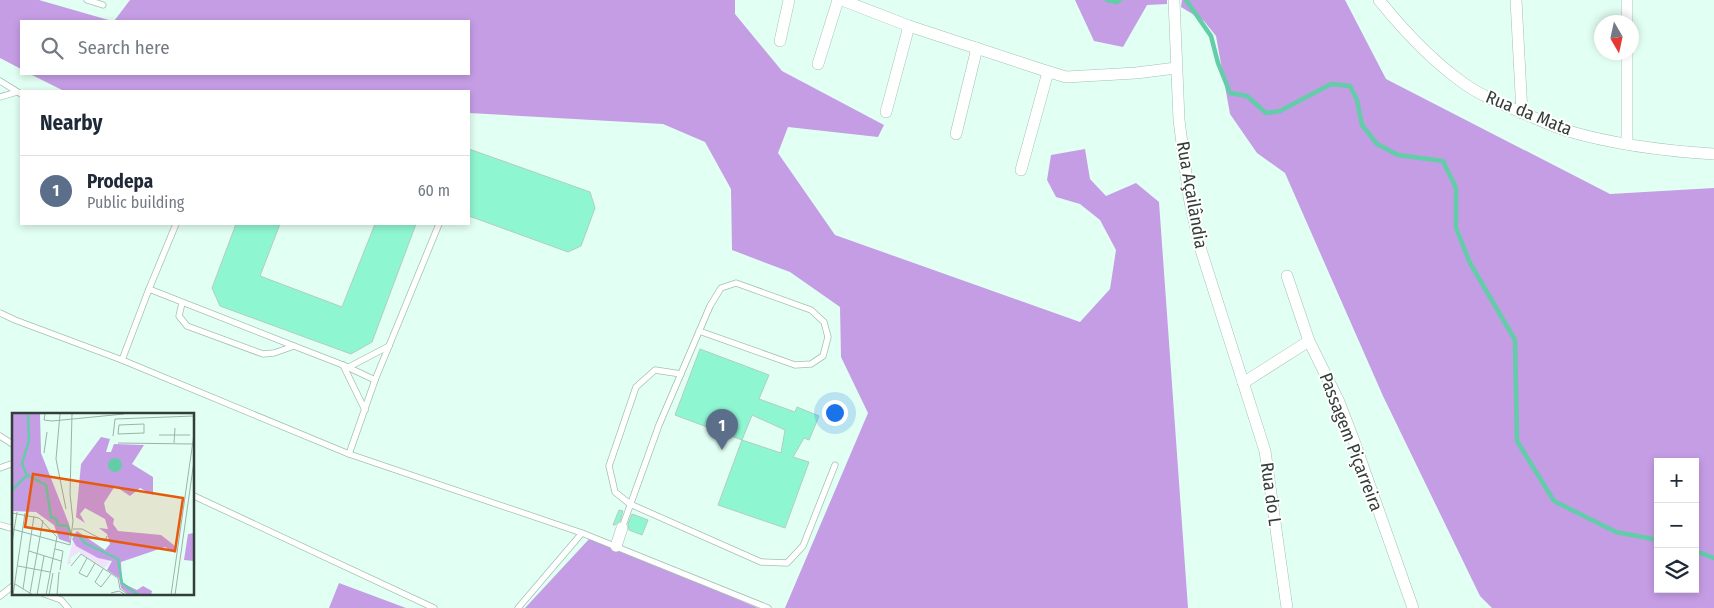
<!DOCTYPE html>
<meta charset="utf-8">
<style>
:root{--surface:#fff;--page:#f2f2f3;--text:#1f2937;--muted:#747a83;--line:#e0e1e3;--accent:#7932a5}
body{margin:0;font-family:"Fira Sans Condensed",sans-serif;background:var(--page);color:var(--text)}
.controls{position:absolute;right:15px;bottom:15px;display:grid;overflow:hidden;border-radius:0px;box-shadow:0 2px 8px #0003}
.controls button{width:45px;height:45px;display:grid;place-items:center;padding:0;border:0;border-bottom:1px solid var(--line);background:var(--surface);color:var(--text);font:25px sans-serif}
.compass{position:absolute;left:1594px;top:15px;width:45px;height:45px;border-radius:50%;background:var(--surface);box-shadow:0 2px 8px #0003;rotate:171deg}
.you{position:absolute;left:834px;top:412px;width:18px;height:18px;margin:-12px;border:4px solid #fff;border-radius:50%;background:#1a73e8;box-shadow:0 0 0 8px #1a73e833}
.badge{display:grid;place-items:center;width:32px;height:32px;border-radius:50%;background:var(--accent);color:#fff;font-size:16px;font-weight:700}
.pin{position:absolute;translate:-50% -41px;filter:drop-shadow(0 1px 2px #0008)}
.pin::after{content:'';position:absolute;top:26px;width:18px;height:15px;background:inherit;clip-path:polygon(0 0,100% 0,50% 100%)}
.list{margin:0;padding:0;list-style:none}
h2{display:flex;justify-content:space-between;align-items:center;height:65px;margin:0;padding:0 20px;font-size:21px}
h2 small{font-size:16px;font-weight:400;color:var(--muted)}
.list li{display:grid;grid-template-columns:32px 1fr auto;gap:15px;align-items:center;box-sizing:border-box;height:70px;padding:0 20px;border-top:1px solid var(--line)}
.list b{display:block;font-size:19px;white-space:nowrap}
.list p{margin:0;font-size:16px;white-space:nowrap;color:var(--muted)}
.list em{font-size:16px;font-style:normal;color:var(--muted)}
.icon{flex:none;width:28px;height:28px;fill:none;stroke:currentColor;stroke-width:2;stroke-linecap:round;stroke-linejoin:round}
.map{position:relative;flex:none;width:1714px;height:608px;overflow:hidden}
.search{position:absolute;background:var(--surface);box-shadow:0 2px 8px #0003;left:20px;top:20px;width:450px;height:55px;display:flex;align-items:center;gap:12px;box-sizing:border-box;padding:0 18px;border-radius:0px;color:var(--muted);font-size:19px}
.panel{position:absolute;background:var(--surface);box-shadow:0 2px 8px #0003;left:20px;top:90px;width:450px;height:135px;border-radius:0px}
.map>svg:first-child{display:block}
</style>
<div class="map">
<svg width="1714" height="608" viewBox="0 0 1714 608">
<rect width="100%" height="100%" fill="#e2fff3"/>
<g fill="#c59de5" fill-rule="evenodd">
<path d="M0,0H39L112,21H21V69L0,58Z"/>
<path d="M130,0H735V14L782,71L884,125L878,137L788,127L778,153L835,235L1080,322L1110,289L1116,250L1100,220L1080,204L1056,197L1047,180L1051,155L1085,149L1090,179L1106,196L1136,183L1159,202L1188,608H785L868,413L841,357L840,307L790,272L732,250L731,189L705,142L663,124L469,113V91H64L30,74H469V21H114Z"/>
<path d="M1075,0H1167V4L1147,5L1123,47L1094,41Z"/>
<path d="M1182,0H1345L1386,79L1610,194L1714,188V608H1492L1480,596L1383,396L1285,173L1257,153L1230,114L1216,36L1204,21L1181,7ZM1658,462H1695V589H1658Z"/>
<path d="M591,537L758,608H525Z"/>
<path d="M339,583L406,608H329Z"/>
</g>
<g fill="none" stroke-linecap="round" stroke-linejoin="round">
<g stroke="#63cca9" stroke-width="4.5">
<path d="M1107,0L1117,2L1120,0"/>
<path d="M1186,0L1211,36L1218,63L1230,93L1247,96L1266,113L1280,111L1331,84L1350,86L1357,100L1362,125L1377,144L1398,155L1443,161L1456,188V228L1470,263L1515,340L1517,441L1554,501L1616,532L1658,540"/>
<path d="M1695,551L1714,558"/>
</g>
</g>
<g fill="#8ff6d2" stroke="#b1cdc2" fill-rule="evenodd">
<path d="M469,149L590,192L595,208L581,246L568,252L469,216Z"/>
<path d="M236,224H280L260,276L342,307L375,224H416L372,342L351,354L220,306L212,288Z"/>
<path d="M700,349L769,375L759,399L795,412L797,407L819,416L809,440L804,438L793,457L809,462L785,528L718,505L742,440L675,415ZM752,415L785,430L781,453L742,440Z"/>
<path d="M619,510L623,511L620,521L615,525H613Z"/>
<path d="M632,514L648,520L642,535L629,530L628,524Z"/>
</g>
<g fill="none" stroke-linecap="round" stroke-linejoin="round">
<g stroke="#a4c0b5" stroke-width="7">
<g id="lane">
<path d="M87,0L103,5"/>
<path d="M0,81L21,94"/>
<path d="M0,97L17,92"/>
<path d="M149,289L176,224"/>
<path d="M182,303L179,316L187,326L263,354L274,353L294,346L343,365L375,380"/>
<path d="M0,313L15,320L122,360L349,454L582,533"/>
<path d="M122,360L149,289L294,346"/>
<path d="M343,365L365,410"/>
<path d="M349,367L389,346"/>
<path d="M681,374L655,370L636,387L609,466L615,492L630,504L761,562L787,563L803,546L835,465"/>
<path d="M0,436L14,445"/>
<path d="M349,454L375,380L439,224"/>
<path d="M0,468L14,463"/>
<path d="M194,496L434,608"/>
<path d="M0,525L14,529"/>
<path d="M622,528L659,425L710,306L721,288L736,283L811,310L824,322L828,337L823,356L811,364L795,365L699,331"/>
<path d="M44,594L61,600L68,608"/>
<path d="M0,596L14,585"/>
<path d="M518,608L582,533L768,608"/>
</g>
</g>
<g stroke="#a4c0b5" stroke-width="12">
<g id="street">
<path d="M842,0L909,26L1043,70L1066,77L1136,73L1176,68"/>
<path d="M1174,0L1179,120L1189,197L1200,247L1265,451L1287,608"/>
<path d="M1379,0C1404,31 1430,59 1462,82C1478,94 1497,102 1516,110C1533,117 1551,126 1568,131C1616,145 1665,151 1714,154"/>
<path d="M1516,0L1522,113"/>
<path d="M1627,22V0"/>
<path d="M780,41L789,0"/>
<path d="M818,64L838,0"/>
<path d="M886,112L909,26"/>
<path d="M956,134L977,48"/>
<path d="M1627,144V52"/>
<path d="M1021,170L1048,72"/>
<path d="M1287,276L1309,341L1339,402L1354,441L1413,608"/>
<path d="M1243,383L1309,341"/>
<path d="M616,546L622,528"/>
</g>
</g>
<use href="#lane" stroke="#fff" stroke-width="5.5"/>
<use href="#street" stroke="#fff" stroke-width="11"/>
</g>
<g text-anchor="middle" stroke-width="4" stroke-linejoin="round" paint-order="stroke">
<g font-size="18" fill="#333e3a" stroke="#fff">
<text transform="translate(1529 113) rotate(22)" y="6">Rua da Mata</text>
<text transform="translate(1192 195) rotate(80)" y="6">Rua Açailândia</text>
<text transform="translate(1351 442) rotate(69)" y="6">Passagem Piçarreira</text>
<text transform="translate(1271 494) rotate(82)" y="6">Rua do L</text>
</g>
</g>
<g transform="translate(12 413)">
<rect width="182" height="182" fill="#e2fff3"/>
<path d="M62,124L64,133L99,147L92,155L67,139L58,145L59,151H55Z" fill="#efe2fa"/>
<path d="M0,1H28L29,40L57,111L58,130L47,126L42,112L24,99L0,98ZM89,24L98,26L94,39H99L102,31L132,32L120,51L141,64V82L128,75L118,83L103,73L92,90L94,99L102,106L101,111L106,118L149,122L163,133V140L153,134L109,149L110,170L125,177L131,173L140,178L139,182H117L109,175L107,165L95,157L100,148L86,145L64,133L60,126L65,118L93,137L98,131L95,121L87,115L96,116L93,106L73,95L68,101L73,110L64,104L69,51ZM182,120V148L172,147L176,121Z" fill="#c59de5"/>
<path d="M96 52a7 7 0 1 1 14 0a7 7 0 1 1-14 0Z" fill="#63cca9"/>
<path fill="none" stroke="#63cca9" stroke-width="2.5" d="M16,1L17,27L10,51L15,62L34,72L39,104L44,106L46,112L56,113L59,122L67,123L73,130L106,146L110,170L126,182M0,77L15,62"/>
<path fill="none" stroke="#9cb2a9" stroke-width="1" d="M33,1L32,7L40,8L112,1M48,1L44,46L54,96M132,11V20L106,21L107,12ZM147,22H178M101,23L103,6L182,3M106,30L181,31M162,30L163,15M32,40L35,19M0,100L27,105L45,124L34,182M0,116L58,132L61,108L58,81L60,1M61,116H70L93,128L95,123M0,130L5,99M43,136L51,138L48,157M17,138L49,148M75,145L67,160L75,164L83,150M6,153L38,159M59,153L69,141L106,165L108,176L117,182M91,156L83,169L89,174L99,161M3,171L21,182M11,176L22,103M18,180L31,107M99,180L107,178L114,182M1,182L13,100M25,182L32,143M37,182L41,160M45,182L47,159M159,182L182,21M163,182L182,48"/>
<path fill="#e8590c" fill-opacity="0.15" stroke="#e8590c" stroke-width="2.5" d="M21,61L171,85L163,138L13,114Z"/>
<rect width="182" height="182" fill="none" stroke="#333e3a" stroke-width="2.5"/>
</g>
</svg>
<div class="controls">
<button>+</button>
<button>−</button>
<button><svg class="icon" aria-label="layers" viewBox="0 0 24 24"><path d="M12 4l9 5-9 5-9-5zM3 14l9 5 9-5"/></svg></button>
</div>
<svg class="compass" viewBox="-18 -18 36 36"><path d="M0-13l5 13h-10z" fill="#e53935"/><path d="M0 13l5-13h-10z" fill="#747a83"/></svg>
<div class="you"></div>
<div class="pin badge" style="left:722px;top:450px;background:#5c6f8a">1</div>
<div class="search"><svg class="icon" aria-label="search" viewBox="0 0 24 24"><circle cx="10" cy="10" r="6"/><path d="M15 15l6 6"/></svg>Search here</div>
<section class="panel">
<h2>Nearby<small></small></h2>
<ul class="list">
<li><span class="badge" style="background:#5c6f8a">1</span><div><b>Prodepa</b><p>Public building</p></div><em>60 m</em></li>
</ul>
</section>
</div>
